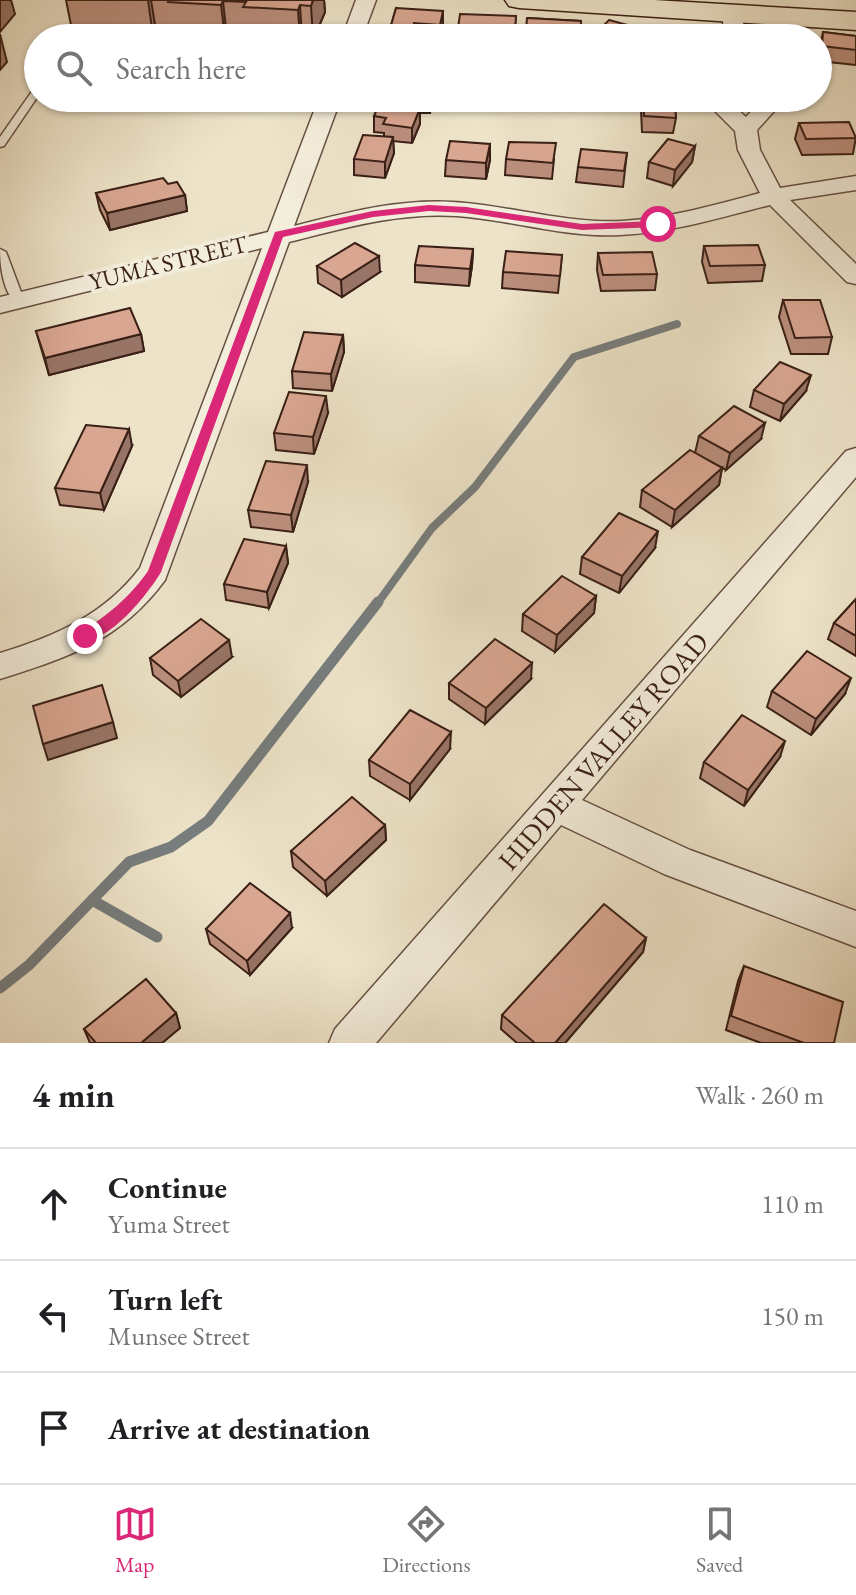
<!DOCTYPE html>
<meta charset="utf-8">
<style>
:root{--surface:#fff;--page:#f2f2f2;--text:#202124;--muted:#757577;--line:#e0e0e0;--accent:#db2777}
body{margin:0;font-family:"EB Garamond",serif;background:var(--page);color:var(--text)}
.stop{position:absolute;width:24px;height:24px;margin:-18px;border:6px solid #db2777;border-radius:50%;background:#fff}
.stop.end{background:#db2777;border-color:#fff;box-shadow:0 2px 8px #0008}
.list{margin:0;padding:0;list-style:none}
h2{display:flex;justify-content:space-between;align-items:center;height:104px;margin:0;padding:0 32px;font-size:34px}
h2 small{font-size:26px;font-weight:400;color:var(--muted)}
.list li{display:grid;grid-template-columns:52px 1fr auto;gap:24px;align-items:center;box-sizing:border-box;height:112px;padding:0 32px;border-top:2px solid var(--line)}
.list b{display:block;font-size:30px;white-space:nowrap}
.list p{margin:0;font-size:26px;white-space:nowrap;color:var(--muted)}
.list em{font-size:26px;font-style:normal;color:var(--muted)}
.icon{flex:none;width:44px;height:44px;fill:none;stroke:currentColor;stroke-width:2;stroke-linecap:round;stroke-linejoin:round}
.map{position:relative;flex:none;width:856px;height:1043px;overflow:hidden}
.search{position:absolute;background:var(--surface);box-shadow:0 2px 6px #0004;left:24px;right:24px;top:24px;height:88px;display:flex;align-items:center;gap:20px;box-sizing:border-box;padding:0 28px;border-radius:44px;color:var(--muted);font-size:30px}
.sheet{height:440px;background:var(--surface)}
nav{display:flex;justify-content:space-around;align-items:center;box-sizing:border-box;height:112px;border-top:2px solid var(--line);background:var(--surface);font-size:22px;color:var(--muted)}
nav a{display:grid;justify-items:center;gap:4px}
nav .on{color:var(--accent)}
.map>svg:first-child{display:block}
</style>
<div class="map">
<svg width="856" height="1043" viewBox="0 0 856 1043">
<rect width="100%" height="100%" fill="#ede3c8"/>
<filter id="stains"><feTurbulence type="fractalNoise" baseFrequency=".0025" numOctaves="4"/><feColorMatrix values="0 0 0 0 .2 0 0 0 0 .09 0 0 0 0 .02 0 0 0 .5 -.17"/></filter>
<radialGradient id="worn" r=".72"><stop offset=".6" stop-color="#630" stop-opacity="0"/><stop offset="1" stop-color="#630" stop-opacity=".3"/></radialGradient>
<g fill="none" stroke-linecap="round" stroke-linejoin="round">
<path stroke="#777d7d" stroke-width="8" d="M377,604L432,528L475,487L574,357L677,324"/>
<g stroke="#777d7d" stroke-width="11">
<path d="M92,900L157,937"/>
<path d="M0,988L29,965L129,862L171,847L208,821L378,602"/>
</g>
<g stroke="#665042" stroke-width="3">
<g id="service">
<path d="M38,86V96L4,146L0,147V137L35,87Z"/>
<path d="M0,249L6,252L24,300L22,303L18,304C3,295 0,265 0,249Z"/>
</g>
</g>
<g stroke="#665042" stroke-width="3">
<g id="minor">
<path d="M356,0H376L362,38H342Z"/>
<path d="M732,7L742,13L745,38H725L722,13Z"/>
<path d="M319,98H341L294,226C346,213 397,199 452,202C509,205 565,224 622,221C669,218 715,205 760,193L738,150L735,131L702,98H725L746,117L763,98H786L757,130L760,150L780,188L856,176V190L790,200L856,264V284L847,282L770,205C721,217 671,233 620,235C565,238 512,220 457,216C399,212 344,228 289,242L165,580C120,641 69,657 0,679V653C56,636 104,615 140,568L262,248L0,313V297L268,232Z"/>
<path d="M856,448V477L582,800L690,850L856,911V947L664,874L561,825L376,1043H329L335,1029L846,451Z"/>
</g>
</g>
<g stroke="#391f15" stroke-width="3">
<path id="primary" d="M505,0H654L856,12V30L519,8L509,6Z"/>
</g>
<use href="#service" fill="#f3eddb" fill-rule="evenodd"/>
<use href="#minor" fill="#f3eddb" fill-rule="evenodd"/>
<use href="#primary" fill="#ede3c8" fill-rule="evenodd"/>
</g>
<g fill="#bb8f7d" stroke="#391f15" stroke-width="2">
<path d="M66,0H324L325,12L314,38L227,37V38H173V32L156,31L153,36L104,33L103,27L71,25Z"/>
<path d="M396,8L443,26L440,38H390V29Z"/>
<path d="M516,16L514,38H458V28Z"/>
<path d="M527,18L581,21L580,38H526Z"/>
<path d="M823,32L856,36V65L819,61L820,47Z"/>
<path d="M595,34L657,38H594Z"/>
<path d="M387,98H433L430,113H420V124L412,143L393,141L394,153L385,178L354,175V159L384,137V133L374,132V116L387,105Z"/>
<path d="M643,98H674L676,118L673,133L642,132L641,110Z"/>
<path d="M799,123L856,137L853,154L802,155L795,139Z"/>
<path d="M490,144V160L486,179L445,176L446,160Z"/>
<path d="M695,146L692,162L673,186L647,178L649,162Z"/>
<path d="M627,153L623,187L576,182L578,167Z"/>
<path d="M506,159H554L552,179L505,175Z"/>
<path d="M168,184L185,195L187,211L110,230L100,210L96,193Z"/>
<path d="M704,246L765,265L762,281L708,283L702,262Z"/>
<path d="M473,249L472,266L469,286L415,282V265Z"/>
<path d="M598,253L657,274L655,290L601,291L597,270Z"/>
<path d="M562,255L558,293L502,288L503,272Z"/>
<path d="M317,266L380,272L342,297L318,283Z"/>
<path d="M783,300L832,337L828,354H791L779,317Z"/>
<path d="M36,331L141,334L144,351L49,375Z"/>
<path d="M343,335L344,352L332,391L293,388L292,371Z"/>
<path d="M754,390L806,391L780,421L750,407Z"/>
<path d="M328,413L314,454L276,450L274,433Z"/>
<path d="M699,436L761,439L726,470L695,453Z"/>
<path d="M132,446L104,510L60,505L55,488Z"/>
<path d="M722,468L719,485L672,527L640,507L642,490Z"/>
<path d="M308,482L293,532L251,527L248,510Z"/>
<path d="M286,546L288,563L269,608L226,600L224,584Z"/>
<path d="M655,548L619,593L580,574L582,557Z"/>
<path d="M596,596L594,613L555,652L522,631L523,614Z"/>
<path d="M856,599V656L828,639L834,623Z"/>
<path d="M232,657L181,697L153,675L150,658Z"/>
<path d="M531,679L485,724L449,699V683Z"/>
<path d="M772,691L845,694L811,735L767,707Z"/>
<path d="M450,749L410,800L370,776L369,760Z"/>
<path d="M780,757L744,806L700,778L704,762Z"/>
<path d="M385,825L386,840L327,896L293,867L291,851Z"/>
<path d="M292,928L250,975L210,944L206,929Z"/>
<path d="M646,938L643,952L565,1043H517L501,1029L502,1015Z"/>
<path d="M744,966L834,1043H761L726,1030L738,981Z"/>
<path d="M176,1013L180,1028L162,1043H90L84,1029Z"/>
</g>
<g fill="#987466" stroke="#391f15" stroke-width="2">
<path d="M0,0H11L15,14L0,32Z"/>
<path d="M148,0H151L156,31L153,36Z"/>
<path d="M313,0H324L325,12L314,38H313L311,6Z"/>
<path d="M223,1L227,37V38H225L221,5Z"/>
<path d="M300,5L302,38H300L298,10Z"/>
<path d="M443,11V26L440,38V25Z"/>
<path d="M0,34L7,62L0,70Z"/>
<path d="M430,98H433L430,113Z"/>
<path d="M420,108V124L412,143V128Z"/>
<path d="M393,137L394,153L385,178V162Z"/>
<path d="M490,144V160L486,179V163Z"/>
<path d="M695,146L692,162L673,186L675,170Z"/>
<path d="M185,195L187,211L110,230L107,213Z"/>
<path d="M473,249L472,266L469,286L470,269Z"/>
<path d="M379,256L380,272L342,297L341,280Z"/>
<path d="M141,334L144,351L49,375L45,358Z"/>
<path d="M343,335L344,352L332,391L331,374Z"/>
<path d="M811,375L806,391L780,421L784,404Z"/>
<path d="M326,396L328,413L314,454L313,437Z"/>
<path d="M765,423L761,439L726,470L730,453Z"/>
<path d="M129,429L132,446L104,510L100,493Z"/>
<path d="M307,465L308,482L293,532L291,515Z"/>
<path d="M722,468L719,485L672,527L675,510Z"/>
<path d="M658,531L655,548L619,593L622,576Z"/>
<path d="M286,546L288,563L269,608L267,592Z"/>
<path d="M596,596L594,613L555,652L557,635Z"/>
<path d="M229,640L232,657L181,697L178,681Z"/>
<path d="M532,663L531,679L485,724L486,708Z"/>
<path d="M851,678L845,694L811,735L816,719Z"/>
<path d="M113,722L117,738L48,760L43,744Z"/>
<path d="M451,732L450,749L410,800V784Z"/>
<path d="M785,741L780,757L744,806L748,790Z"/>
<path d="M385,825L386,840L327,896L325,881Z"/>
<path d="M290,913L292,928L250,975L247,961Z"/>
<path d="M646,938L643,952L565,1043H555Z"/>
<path d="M176,1013L180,1028L162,1043H141Z"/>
</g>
<g fill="#d9a691" stroke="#391f15" stroke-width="2">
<path d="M169,0H313L311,6L300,5L298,10L243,7L246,2L223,1L221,5L168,2Z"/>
<path d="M396,8L443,11L440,25L414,23L413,30L390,29Z"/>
<path d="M460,14L516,16L515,30L458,28Z"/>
<path d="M527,18L581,21L580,36L526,33Z"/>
<path d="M609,20L657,33L653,38H611L595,34Z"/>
<path d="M823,32L856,36V50L822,46Z"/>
<path d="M643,98H674L676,118L644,116Z"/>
<path d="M379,104L420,108L412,128L383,124L386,118L374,116Z"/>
<path d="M849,122L856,138L806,139L799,123Z"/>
<path d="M363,135L393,137L385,162L354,159Z"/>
<path d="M668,139L695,146L675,170L649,162Z"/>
<path d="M450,141L490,144L486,163L446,160Z"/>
<path d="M509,142L556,143L553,163L506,159Z"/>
<path d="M581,149L627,153L624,171L578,167Z"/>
<path d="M163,178L168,184L177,182L185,195L107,213L96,193Z"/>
<path d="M355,243L379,256L341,280L317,266Z"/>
<path d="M758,245L765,265L710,266L704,246Z"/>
<path d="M419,246L473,249L470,269L415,265Z"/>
<path d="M506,251L562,255L560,276L503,272Z"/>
<path d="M652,252L657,274L603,275L598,253Z"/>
<path d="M783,300H820L832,337L795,338Z"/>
<path d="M130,308L141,334L45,358L36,331Z"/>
<path d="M304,332L343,335L331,374L292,371Z"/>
<path d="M780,362L811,375L784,404L754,390Z"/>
<path d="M289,392L326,396L313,437L274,433Z"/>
<path d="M734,406L765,423L730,453L699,436Z"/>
<path d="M86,425L129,429L100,493L55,488Z"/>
<path d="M690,450L722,468L675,510L642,490Z"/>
<path d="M266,461L307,465L291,515L248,510Z"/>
<path d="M619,513L658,531L622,576L582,557Z"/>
<path d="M244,539L286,546L267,592L224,584Z"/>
<path d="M562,576L596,596L557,635L523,614Z"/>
<path d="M856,599V636L834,623Z"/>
<path d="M201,619L229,640L178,681L150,658Z"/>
<path d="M495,639L532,663L486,708L449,683Z"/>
<path d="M807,651L851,678L816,719L772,691Z"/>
<path d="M102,685L113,722L43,744L33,706Z"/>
<path d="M410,710L451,732L410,784L369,760Z"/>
<path d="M742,715L785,741L748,790L704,762Z"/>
<path d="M352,797L385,825L325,881L291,851Z"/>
<path d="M250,883L290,913L247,961L206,929Z"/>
<path d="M604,904L646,938L555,1043H535L502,1015Z"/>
<path d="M744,966L843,1002L834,1043H804L731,1016Z"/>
<path d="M146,979L176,1013L141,1043H96L84,1029Z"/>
</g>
<path fill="#db2777" d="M429,205L466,207L582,224L658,221L664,224L658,227L582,230L466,213L429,211L373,217L283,237L161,572C149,593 107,646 80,640V633C108,615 129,598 148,571L275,232L373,211Z"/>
<g text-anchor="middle" stroke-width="8" stroke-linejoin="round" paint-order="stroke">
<g font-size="24" fill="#391f15" stroke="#f3eddb">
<text transform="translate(168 263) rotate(-14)" y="8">YUMA STREET</text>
</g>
<g font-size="28" fill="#391f15" stroke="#f3eddb">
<text transform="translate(603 751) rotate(-49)" y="10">HIDDEN VALLEY ROAD</text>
</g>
</g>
<rect width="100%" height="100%" filter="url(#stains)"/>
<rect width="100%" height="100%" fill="url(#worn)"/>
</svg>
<div class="stop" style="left:658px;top:224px"></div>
<div class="stop end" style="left:85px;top:636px"></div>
<div class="search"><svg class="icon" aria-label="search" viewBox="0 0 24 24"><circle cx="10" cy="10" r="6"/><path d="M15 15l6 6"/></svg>Search here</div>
</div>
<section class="sheet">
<h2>4 min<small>Walk · 260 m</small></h2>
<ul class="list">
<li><svg class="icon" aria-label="ahead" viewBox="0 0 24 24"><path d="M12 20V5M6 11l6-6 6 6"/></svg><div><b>Continue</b><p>Yuma Street</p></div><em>110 m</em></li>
<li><svg class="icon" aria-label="left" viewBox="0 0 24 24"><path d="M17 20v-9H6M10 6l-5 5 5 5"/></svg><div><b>Turn left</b><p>Munsee Street</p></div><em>150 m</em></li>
<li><svg class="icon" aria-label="arrive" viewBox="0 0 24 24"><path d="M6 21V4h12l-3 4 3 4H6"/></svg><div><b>Arrive at destination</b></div></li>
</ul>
</section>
<nav>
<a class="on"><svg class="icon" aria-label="map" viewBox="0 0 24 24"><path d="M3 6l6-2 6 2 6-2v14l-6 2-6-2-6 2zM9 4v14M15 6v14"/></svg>Map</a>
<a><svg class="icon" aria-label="directions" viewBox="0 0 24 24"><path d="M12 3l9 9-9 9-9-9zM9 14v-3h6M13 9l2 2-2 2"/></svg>Directions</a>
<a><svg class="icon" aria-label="saved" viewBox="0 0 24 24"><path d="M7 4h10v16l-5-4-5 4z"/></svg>Saved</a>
</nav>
